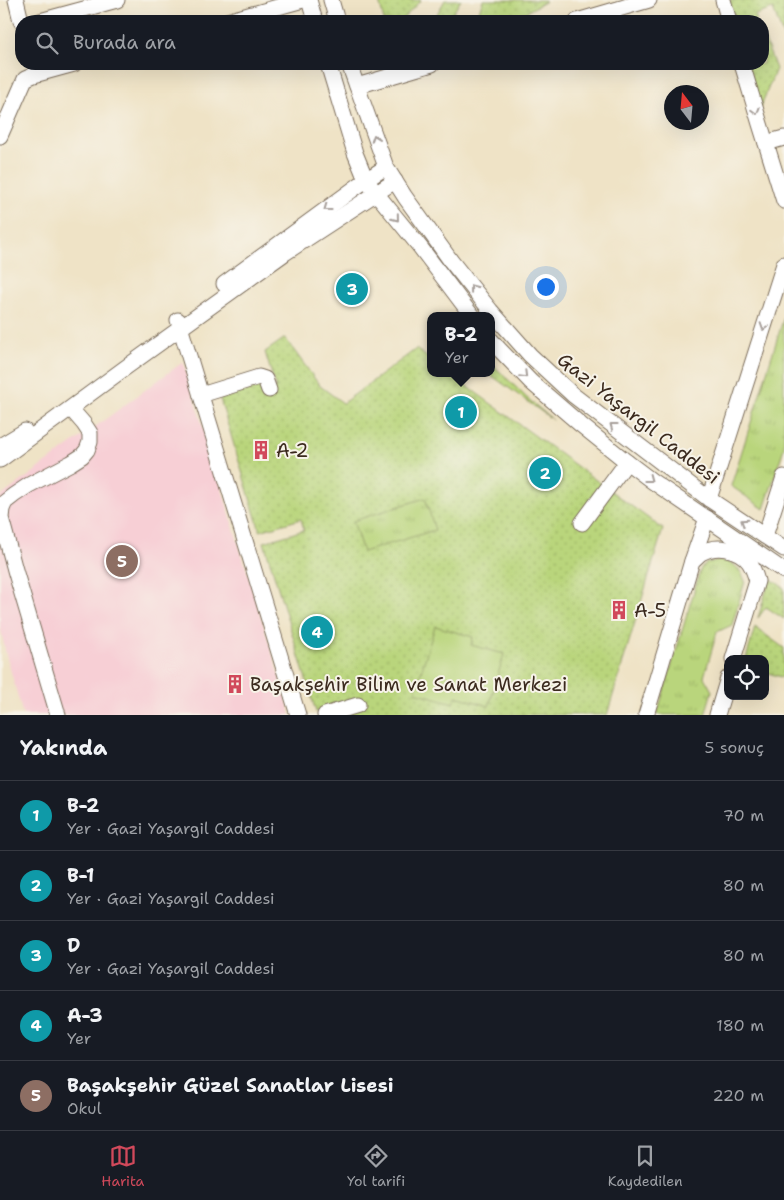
<!DOCTYPE html>
<html lang="tr">
<meta charset="utf-8">
<style>
:root{--surface:#171b24;--page:#20242c;--text:#f1f3f6;--muted:#9ea1a6;--line:#363941;--accent:#d1495b}
body{margin:0;font-family:"Shantell Sans",sans-serif;background:var(--page);color:var(--text)}
.controls{position:absolute;right:15px;bottom:15px;display:grid;overflow:hidden;border-radius:10px;box-shadow:0 5px 20px #0002}
.controls button{width:45px;height:45px;display:grid;place-items:center;padding:0;border:0;border-bottom:1px solid var(--line);background:var(--surface);color:var(--text);font:25px sans-serif}
.compass{position:absolute;left:664px;top:85px;width:45px;height:45px;border-radius:50%;background:var(--surface);box-shadow:0 5px 20px #0002;rotate:344deg}
.you{position:absolute;left:545px;top:286px;width:18px;height:18px;margin:-12px;border:4px solid #fff;border-radius:50%;background:#1a73e8;box-shadow:0 0 0 8px #1a73e833}
.badge{display:grid;place-items:center;width:32px;height:32px;border-radius:50%;background:var(--accent);color:#fff;font-size:16px;font-weight:700}
.pin{position:absolute;translate:-50% -50%;border:2px solid #fff;box-shadow:0 1px 5px #0006}
.popup{position:absolute;left:427px;top:312px;width:68px;height:65px;box-sizing:border-box;display:grid;place-content:center;border-radius:10px;background:var(--surface);filter:drop-shadow(0 1px 4px #0005);font-size:16px;white-space:nowrap;color:var(--muted)}
.popup b{font-size:19px;color:var(--text)}
.popup::after{content:'';position:absolute;left:50%;top:100%;margin-left:-10px;border:10px solid transparent;border-top-color:var(--surface)}
.list{margin:0;padding:0;list-style:none}
h2{display:flex;justify-content:space-between;align-items:center;height:65px;margin:0;padding:0 20px;font-size:21px}
h2 small{font-size:16px;font-weight:400;color:var(--muted)}
.list li{display:grid;grid-template-columns:32px 1fr auto;gap:15px;align-items:center;box-sizing:border-box;height:70px;padding:0 20px;border-top:1px solid var(--line)}
.list b{display:block;font-size:19px;white-space:nowrap}
.list p{margin:0;font-size:16px;white-space:nowrap;color:var(--muted)}
.list em{font-size:16px;font-style:normal;color:var(--muted)}
.icon{flex:none;width:28px;height:28px;fill:none;stroke:currentColor;stroke-width:2;stroke-linecap:round;stroke-linejoin:round}
.map{position:relative;flex:none;width:784px;height:715px;overflow:hidden}
.search{position:absolute;background:var(--surface);box-shadow:0 5px 20px #0002;left:15px;right:15px;top:15px;height:55px;display:flex;align-items:center;gap:12px;box-sizing:border-box;padding:0 18px;border-radius:20px;color:var(--muted);font-size:19px}
.sheet{height:415px;background:var(--surface)}
nav{display:flex;justify-content:space-around;align-items:center;box-sizing:border-box;height:70px;border-top:1px solid var(--line);background:var(--surface);font-size:14px;color:var(--muted)}
nav a{display:grid;justify-items:center;gap:2px}
nav .on{color:var(--accent)}
.map>svg:first-child{display:block}
</style>
<div class="map">
<svg width="784" height="715" viewBox="0 0 784 715">
<defs>
<pattern id="grass-dots" width="8" height="8" patternUnits="userSpaceOnUse" patternTransform="scale(1.25)"><rect width="8" height="8" fill="#b9d57b"/><path d="M2 2h.1M6 6h.1" fill="none" stroke="#a0b76a" stroke-width="1.8" stroke-linecap="round"/></pattern>
<pattern id="park-tufts" width="24" height="20" patternUnits="userSpaceOnUse" patternTransform="scale(1.25)"><rect width="24" height="20" fill="#b9d57b"/><path d="M3 7l-1-3M5 7V3M7 7l1-3M15 17l-1-3M17 17v-4M19 17l1-3" fill="none" stroke="#a0b76a"/></pattern>
</defs>
<rect width="100%" height="100%" fill="#f7f3e8"/>
<filter id="ink" filterUnits="userSpaceOnUse"><feTurbulence type="fractalNoise" baseFrequency=".02" numOctaves="2"/><feDisplacementMap in="SourceGraphic" scale="10" xChannelSelector="R" yChannelSelector="G"/><feConvolveMatrix kernelMatrix="1 2 1 2 8 2 1 2 1" color-interpolation-filters="sRGB"/></filter>
<filter id="wash" filterUnits="userSpaceOnUse"><feTurbulence type="fractalNoise" baseFrequency=".0096" numOctaves="4" result="noise"/><feDisplacementMap in="SourceGraphic" scale="20" xChannelSelector="R" yChannelSelector="G"/><feGaussianBlur stdDeviation="1.12" result="paint"/><feColorMatrix in="noise" values="0 0 0 0 0 0 0 0 0 0 0 0 0 0 0 0 0 1.4 0 .05"/><feComposite in="paint" operator="in"/></filter>
<g filter="url(#wash)">
<rect width="100%" height="100%" fill="#efe3c6"/>
<path fill="#f7cfd5" d="M183,362L291,715H23L6,654L0,626V497Z"/>
<g fill="url(#grass-dots)" stroke="#7a804c">
<path d="M381,0H421L401,21H384L379,1Z"/>
<path d="M445,0H461L448,21H433Z"/>
<path d="M483,0H545L546,1L510,21H483L476,20Z"/>
<path d="M729,0H784V38L773,9L755,15L757,21H735Z"/>
<path d="M763,35L776,69L759,111L746,64H763Z"/>
<path d="M285,338L320,386L343,403L416,349L431,360V373H449L663,529L607,715H345L356,699L316,712L264,542L304,530L301,519L260,531L220,399L261,387L263,392L276,388L265,352Z"/>
<path d="M491,363L527,398L553,420L488,373H491Z"/>
<path d="M770,578L784,588V619L766,607L758,618Z"/>
<path d="M755,627L784,648V678L765,672V659H746Z"/>
</g>
<g fill="url(#park-tufts)" stroke="#7a804c">
<path d="M784,317V448L764,509L731,486Z"/>
<path d="M425,498L435,530L363,552L353,521Z"/>
<path d="M720,560C734,562 740,568 745,581L732,625L717,632L704,677L712,691L705,715H658L657,714L701,568L707,563Z"/>
</g>
<path fill="#b9d57b" stroke="#7a804c" d="M435,626L473,637L471,645L504,654L489,706L456,696L453,703L415,692Z"/>
</g>
<g filter="url(#ink)">
<g fill="none" stroke-linecap="round" stroke-linejoin="round">
<g stroke="#7a6b59" stroke-width="17">
<g id="minor">
<path d="M16,0L21,21"/>
<path d="M309,0L315,21"/>
<path d="M331,0L337,21"/>
<path d="M723,0L729,21"/>
<path d="M40,21L117,0"/>
<path d="M227,21L303,0"/>
<path d="M577,21L649,0"/>
<path d="M328,64L355,153L366,180L376,193L420,247L472,316"/>
<path d="M349,64L386,167L405,197L451,261L491,311L530,355L573,395L709,499L784,549"/>
<path d="M742,64L760,124L784,201"/>
<path d="M357,86L432,64"/>
<path d="M0,136L25,79L34,75L74,64"/>
<path d="M766,143L784,138"/>
<path d="M224,284L366,180L386,167"/>
<path d="M178,320L298,715"/>
<path d="M491,340L499,349L531,382L581,425L627,462L652,481L784,571"/>
<path d="M201,395L259,377L265,379L269,390"/>
<path d="M0,446L25,431"/>
<path d="M0,460L125,368L285,253L395,181"/>
<path d="M709,499L784,264"/>
<path d="M582,523L627,462"/>
<path d="M765,536L784,477"/>
<path d="M692,561L707,518"/>
<path d="M58,715L15,570L1,518L2,509L5,502L14,495L29,485L71,463L82,456L87,450L90,442V433L84,424L71,409"/>
<path d="M325,715L358,705"/>
<path d="M646,715L692,561C695,559 698,555 701,553C716,544 738,548 749,562C753,568 755,574 757,581L733,659"/>
<path d="M717,715L728,678"/>
</g>
</g>
<use href="#minor" stroke="#fff" stroke-width="15"/>
</g>
<defs><path id="oneway-chevron" d="M-2-3.5L2.5 0L-2 3.5" fill="none" stroke-width="1.6" stroke-linecap="round" stroke-linejoin="round" transform="scale(1.25)"/></defs>
<g stroke="#a79f9a">
<use href="#oneway-chevron" transform="translate(756 111) rotate(74)"/>
<use href="#oneway-chevron" transform="translate(375 138) rotate(-109)"/>
<use href="#oneway-chevron" transform="translate(327 208) rotate(144)"/>
<use href="#oneway-chevron" transform="translate(396 218) rotate(51)"/>
<use href="#oneway-chevron" transform="translate(473 288) rotate(-128)"/>
<use href="#oneway-chevron" transform="translate(764 327) rotate(108)"/>
<use href="#oneway-chevron" transform="translate(524 375) rotate(45)"/>
<use href="#oneway-chevron" transform="translate(613 426) rotate(-143)"/>
<use href="#oneway-chevron" transform="translate(649 479) rotate(37)"/>
<use href="#oneway-chevron" transform="translate(744 522) rotate(-147)"/>
</g>
</g>
<defs>
<g id="building-bare" transform="scale(1.5)"><path d="M-4-6H4V6H1V3H-1V6H-4ZM-2.5-4.3h1.7v1.8h-1.7ZM.8-4.3h1.7v1.8H.8ZM-2.5-1h1.7V.8h-1.7ZM.8-1h1.7V.8H.8Z" fill="#d1495b" stroke="#f7f3e8" stroke-width="2.5" paint-order="stroke"/></g>
</defs>
<g fill-rule="evenodd">
<use href="#building-bare" x="261" y="450"/>
<use href="#building-bare" x="619" y="610"/>
<use href="#building-bare" x="235" y="684"/>
</g>
<g text-anchor="middle" stroke-width="4" stroke-linejoin="round" paint-order="stroke">
<g font-size="19" fill="#3b2a1e" stroke="#f7f3e8">
<text transform="translate(639 418) rotate(38)" y="7">Gazi Yaşargil Caddesi</text>
</g>
<g font-size="19" fill="#3b2a1e" stroke="#f7f3e8" text-anchor="start">
<text x="276" y="457">A-2</text>
<text x="634" y="617">A-5</text>
<text x="250" y="691">Başakşehir Bilim ve Sanat Merkezi</text>
</g>
</g>
</svg>
<div class="controls">
<button><svg class="icon" aria-label="locate" viewBox="0 0 24 24"><circle cx="12" cy="12" r="6"/><path d="M12 2v4M12 18v4M2 12h4M18 12h4"/></svg></button>
</div>
<svg class="compass" viewBox="-18 -18 36 36"><path d="M0-13l5 13h-10z" fill="#e53935"/><path d="M0 13l5-13h-10z" fill="#9ea1a6"/></svg>
<div class="you"></div>
<div class="pin badge" style="left:461px;top:412px;background:#0f9aa8">1</div>
<div class="popup"><b>B-2</b>Yer</div>
<div class="pin badge" style="left:545px;top:473px;background:#0f9aa8">2</div>
<div class="pin badge" style="left:352px;top:289px;background:#0f9aa8">3</div>
<div class="pin badge" style="left:317px;top:632px;background:#0f9aa8">4</div>
<div class="pin badge" style="left:122px;top:561px;background:#8d6e63">5</div>
<div class="search"><svg class="icon" aria-label="search" viewBox="0 0 24 24"><circle cx="10" cy="10" r="6"/><path d="M15 15l6 6"/></svg>Burada ara</div>
</div>
<section class="sheet">
<h2>Yakında<small>5 sonuç</small></h2>
<ul class="list">
<li><span class="badge" style="background:#0f9aa8">1</span><div><b>B-2</b><p>Yer · Gazi Yaşargil Caddesi</p></div><em>70 m</em></li>
<li><span class="badge" style="background:#0f9aa8">2</span><div><b>B-1</b><p>Yer · Gazi Yaşargil Caddesi</p></div><em>80 m</em></li>
<li><span class="badge" style="background:#0f9aa8">3</span><div><b>D</b><p>Yer · Gazi Yaşargil Caddesi</p></div><em>80 m</em></li>
<li><span class="badge" style="background:#0f9aa8">4</span><div><b>A-3</b><p>Yer</p></div><em>180 m</em></li>
<li><span class="badge" style="background:#8d6e63">5</span><div><b>Başakşehir Güzel Sanatlar Lisesi</b><p>Okul</p></div><em>220 m</em></li>
</ul>
</section>
<nav>
<a class="on"><svg class="icon" aria-label="map" viewBox="0 0 24 24"><path d="M3 6l6-2 6 2 6-2v14l-6 2-6-2-6 2zM9 4v14M15 6v14"/></svg>Harita</a>
<a><svg class="icon" aria-label="directions" viewBox="0 0 24 24"><path d="M12 3l9 9-9 9-9-9zM9 14v-3h6M13 9l2 2-2 2"/></svg>Yol tarifi</a>
<a><svg class="icon" aria-label="saved" viewBox="0 0 24 24"><path d="M7 4h10v16l-5-4-5 4z"/></svg>Kaydedilen</a>
</nav>
